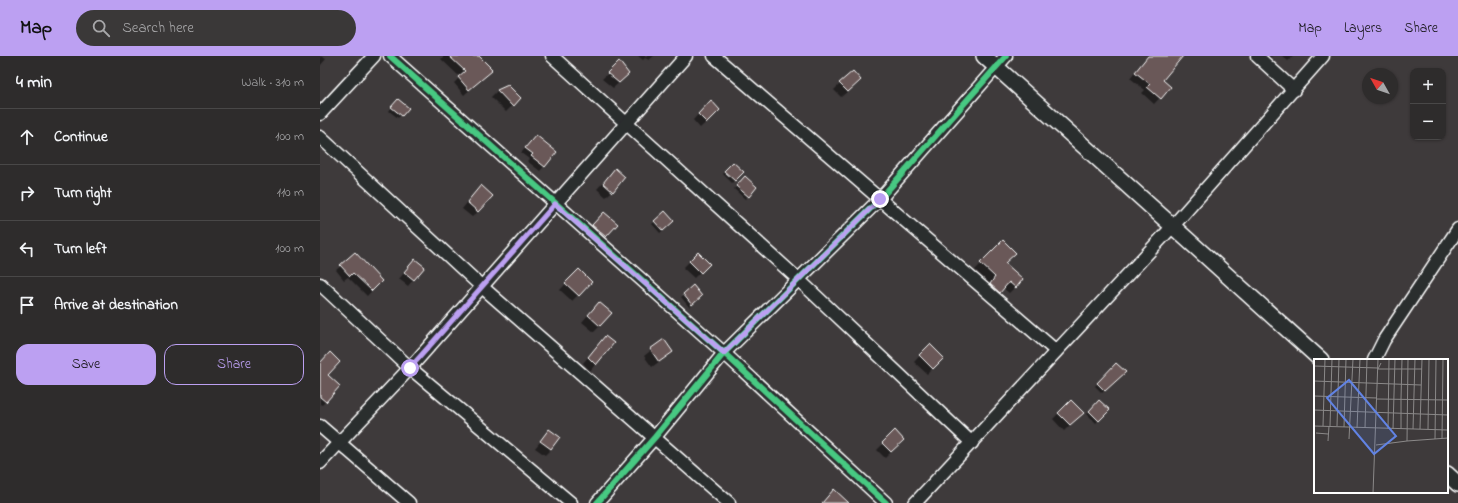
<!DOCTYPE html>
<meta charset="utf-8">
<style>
:root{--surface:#2e2c2c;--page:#3a3838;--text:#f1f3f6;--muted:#a7a7a9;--line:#494848;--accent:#bca0f2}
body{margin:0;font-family:"Indie Flower",sans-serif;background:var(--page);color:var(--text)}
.controls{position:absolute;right:12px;top:12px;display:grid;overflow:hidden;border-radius:8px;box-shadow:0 1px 3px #0004}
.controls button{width:36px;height:36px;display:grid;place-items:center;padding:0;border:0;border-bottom:1px solid var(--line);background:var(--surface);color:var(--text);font:20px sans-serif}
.compass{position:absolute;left:1042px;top:12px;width:36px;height:36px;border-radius:50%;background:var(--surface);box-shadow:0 1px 3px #0004;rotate:310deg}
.stop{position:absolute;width:12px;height:12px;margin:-9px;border:3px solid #bca0f2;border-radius:50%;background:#fff}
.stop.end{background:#bca0f2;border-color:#fff;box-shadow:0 1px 4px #0008}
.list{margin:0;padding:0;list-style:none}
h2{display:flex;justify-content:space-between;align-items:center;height:52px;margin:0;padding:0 16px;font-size:17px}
h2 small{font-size:13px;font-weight:400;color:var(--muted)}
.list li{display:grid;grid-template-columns:26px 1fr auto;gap:12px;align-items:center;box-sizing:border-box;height:56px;padding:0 16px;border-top:1px solid var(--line)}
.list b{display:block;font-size:15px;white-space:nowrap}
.list em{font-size:13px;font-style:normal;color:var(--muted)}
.actions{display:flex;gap:8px;padding:12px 16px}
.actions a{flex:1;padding:9px 0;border:1px solid var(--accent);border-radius:12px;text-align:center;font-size:14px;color:var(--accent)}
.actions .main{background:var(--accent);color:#111}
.icon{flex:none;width:22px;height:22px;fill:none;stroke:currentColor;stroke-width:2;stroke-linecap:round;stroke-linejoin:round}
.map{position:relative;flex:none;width:1138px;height:447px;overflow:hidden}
header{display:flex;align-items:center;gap:24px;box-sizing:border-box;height:56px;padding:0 20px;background:var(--accent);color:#111}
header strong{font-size:19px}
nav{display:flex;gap:22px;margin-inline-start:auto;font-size:14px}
.search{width:280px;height:36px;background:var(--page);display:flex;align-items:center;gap:10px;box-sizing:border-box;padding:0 14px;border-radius:22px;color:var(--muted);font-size:15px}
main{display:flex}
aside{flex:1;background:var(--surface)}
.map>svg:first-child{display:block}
</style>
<header>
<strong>Map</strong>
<div class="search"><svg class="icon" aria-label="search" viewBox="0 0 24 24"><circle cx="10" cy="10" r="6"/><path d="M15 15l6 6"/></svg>Search here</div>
<nav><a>Map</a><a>Layers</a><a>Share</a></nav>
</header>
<main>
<aside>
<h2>4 min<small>Walk · 310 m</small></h2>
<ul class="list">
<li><svg class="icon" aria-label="ahead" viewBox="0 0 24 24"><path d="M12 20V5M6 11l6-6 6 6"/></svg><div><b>Continue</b></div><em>100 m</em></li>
<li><svg class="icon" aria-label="right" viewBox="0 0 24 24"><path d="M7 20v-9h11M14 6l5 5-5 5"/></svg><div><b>Turn right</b></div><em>110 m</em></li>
<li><svg class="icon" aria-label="left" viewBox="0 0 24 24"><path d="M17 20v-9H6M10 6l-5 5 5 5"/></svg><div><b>Turn left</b></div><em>100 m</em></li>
<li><svg class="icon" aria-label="arrive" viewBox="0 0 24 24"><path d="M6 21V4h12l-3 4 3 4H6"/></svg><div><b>Arrive at destination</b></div></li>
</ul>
<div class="actions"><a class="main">Save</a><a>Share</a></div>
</aside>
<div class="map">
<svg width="1138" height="447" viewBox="0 0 1138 447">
<rect width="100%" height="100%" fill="#3e3a3b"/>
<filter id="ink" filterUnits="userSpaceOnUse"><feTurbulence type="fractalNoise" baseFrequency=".025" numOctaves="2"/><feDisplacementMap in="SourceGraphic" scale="8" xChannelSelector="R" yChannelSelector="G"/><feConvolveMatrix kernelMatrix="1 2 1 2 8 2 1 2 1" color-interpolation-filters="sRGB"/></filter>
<g filter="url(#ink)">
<g fill="#0007">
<path d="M0,0L6,3L0,10Z"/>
<path d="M124,0H157L165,20L144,39L134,27L140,21L121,3Z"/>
<path d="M318,0H334L329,4L325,2L323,4Z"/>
<path d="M836,0H862L842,24L850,31L834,48L822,37L825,34L810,22L817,13Z"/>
<path d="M943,0H952L948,4Z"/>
<path d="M962,0H974L968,5Z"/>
<path d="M299,7L302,24L293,32L282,23Z"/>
<path d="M520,28L534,30L521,41L514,34Z"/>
<path d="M188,30L200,42L186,56L171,41L177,35Z"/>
<path d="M75,47L88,52L78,62L69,55Z"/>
<path d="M385,51L399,54L380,72L373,64Z"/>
<path d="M212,85L236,97L220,115L207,105L209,103L201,97Z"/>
<path d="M413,107L422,116L412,127L403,118Z"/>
<path d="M289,120L292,135L286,141L277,133Z"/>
<path d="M425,122L436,132L425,143L414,133Z"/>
<path d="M155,137L158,156L152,161L142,153Z"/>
<path d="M345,157L353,165L340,177L332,168Z"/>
<path d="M279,163L296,168L279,186L267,176Z"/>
<path d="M683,186L684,208L695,231L689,237L683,232L673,242L664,234L670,228L655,214Z"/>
<path d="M378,197L388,208L374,222L363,212Z"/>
<path d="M95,204L104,211L88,230L79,223Z"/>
<path d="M21,210L61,225L47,240L28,221L24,224L16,214Z"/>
<path d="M259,214L271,226L252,245L240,234Z"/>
<path d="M364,239L378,243L369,251L361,241Z"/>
<path d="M273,253L280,270L274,276L262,266Z"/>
<path d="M285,281L292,287L270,315L263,307Z"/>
<path d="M344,284L352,296L332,311L324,300Z"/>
<path d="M610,289L623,302L607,318L594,306Z"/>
<path d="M0,308L7,319L8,343L2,349L0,348Z"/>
<path d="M796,308L805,316L782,337L775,330Z"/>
<path d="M751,345L762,357L744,375L733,363Z"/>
<path d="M779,346L788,354L776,367L767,358Z"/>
<path d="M230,374L231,393L225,399L215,392Z"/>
<path d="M575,376L583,384L565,402L557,394Z"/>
</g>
<g fill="#6b5858" stroke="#fff">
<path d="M129,0H159L172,13L171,14L172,15L149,34L138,21L145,15Z"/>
<path d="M828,0H863L843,24L851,31L841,43L827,31L830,28L815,16Z"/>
<path d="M299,5L309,18L299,27L287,17Z"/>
<path d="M533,15L541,24L528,36L519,27Z"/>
<path d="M188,29L201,42L193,51L177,34Z"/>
<path d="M78,43L89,52L82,60L71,51Z"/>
<path d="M391,44L400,54L387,67L378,58Z"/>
<path d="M216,79L237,96L225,111L211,100L213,98L205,92Z"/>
<path d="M413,106L424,116L415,125L404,115Z"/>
<path d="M295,112L305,121L293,136L283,127Z"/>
<path d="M425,120L437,131L429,141L416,130Z"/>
<path d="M161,129L173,140L158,156L147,146Z"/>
<path d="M345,155L354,165L343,175L334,165Z"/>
<path d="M284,156L298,168L286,181L272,169Z"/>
<path d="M683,184L696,197L685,207L703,223L696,232L689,226L680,237L670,228L675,221L660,207Z"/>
<path d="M35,196L62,225L52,235L33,217L30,220L20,209Z"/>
<path d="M378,196L390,208L381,217L369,205Z"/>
<path d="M95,203L105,211L94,224L84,216Z"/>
<path d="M259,213L272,226L259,240L245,227Z"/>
<path d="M373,229L382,240L372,249L363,238Z"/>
<path d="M279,246L292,257L280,270L268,259Z"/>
<path d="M285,280L294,287L276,309L268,301Z"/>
<path d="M344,283L353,296L339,306L330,293Z"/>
<path d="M610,288L624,302L613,313L599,299Z"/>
<path d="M10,296L20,306L8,319L20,330L6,346L0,341V307Z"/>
<path d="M796,307L806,316L785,335L777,327Z"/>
<path d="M751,344L764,357L750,369L738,357Z"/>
<path d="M779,344L790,354L779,365L769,355Z"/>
<path d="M229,373L240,381L231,393L220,385Z"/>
<path d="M575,374L584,384L571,396L562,387Z"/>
<path d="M514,433L529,447H502Z"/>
</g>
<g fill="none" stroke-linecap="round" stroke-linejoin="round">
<g stroke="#fff" stroke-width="15">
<g id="minor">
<path d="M70,0L404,297L566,447"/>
<path d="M232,0L478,223L652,387"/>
<path d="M394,0L736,295"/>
<path d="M937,0L974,34"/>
<path d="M0,58L54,0"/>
<path d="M0,81L161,230L409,447"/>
<path d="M0,228L90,312L251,447"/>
<path d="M1054,304L1064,284L1138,173"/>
<path d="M0,370L89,447"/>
<path d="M0,407L90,312L366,0"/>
<path d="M277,447L335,381L404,297L560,143L686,0"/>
<path d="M595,447L852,171L1003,0"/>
</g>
</g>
<g stroke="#fff" stroke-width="18">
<g id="tertiary">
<path d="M664,0L1001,304"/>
<path d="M1127,418L1138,428"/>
</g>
</g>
<use href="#minor" stroke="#2a2d2e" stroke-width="12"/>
<use href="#tertiary" stroke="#2a2d2e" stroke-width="15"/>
<g stroke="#2a2d2e" stroke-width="8">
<g id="cycleway">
<path d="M70,0L404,297L566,447"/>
<path d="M277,447L335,381L404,297L560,143L686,0"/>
</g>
</g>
<use href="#cycleway" stroke="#46c982" stroke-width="6"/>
</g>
</g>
<g fill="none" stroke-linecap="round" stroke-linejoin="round" filter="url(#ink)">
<path stroke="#bca0f2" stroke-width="5" d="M90,312L235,148L404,297L560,143"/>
</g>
<g transform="translate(994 303)">
<rect width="134" height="134" fill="#3e3a3b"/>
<path fill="none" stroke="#8b8989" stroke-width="1" d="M67,4L64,10H108M0,7L64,9M0,22L107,26M0,37L63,39M63,40L134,41M87,40L88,0M87,40V70M0,51L134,56M0,67L134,71M9,67L11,0M16,67L18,0M23,67L25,0M30,68L32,0M43,69L46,0M51,69L53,0M74,70L75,0M79,70L81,0M99,70L101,0M106,70L108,0M114,70L115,0M134,71V53M2,74L14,75M128,79L129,0M35,80L39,0M121,80L122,0M14,82L15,67M93,82L134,79M62,86L93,82L94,0M59,134L64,0"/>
<path fill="#6183e4" fill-opacity="0.15" stroke="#6183e4" stroke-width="2" d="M35,21L82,77L60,95L13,39Z"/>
<rect width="134" height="134" fill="none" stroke="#fff" stroke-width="2"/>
</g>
</svg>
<div class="controls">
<button>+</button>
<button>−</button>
</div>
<svg class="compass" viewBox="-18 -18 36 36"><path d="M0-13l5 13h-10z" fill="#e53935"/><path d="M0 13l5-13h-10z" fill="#a7a7a9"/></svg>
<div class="stop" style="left:90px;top:312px"></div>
<div class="stop end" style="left:560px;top:143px"></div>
</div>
</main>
